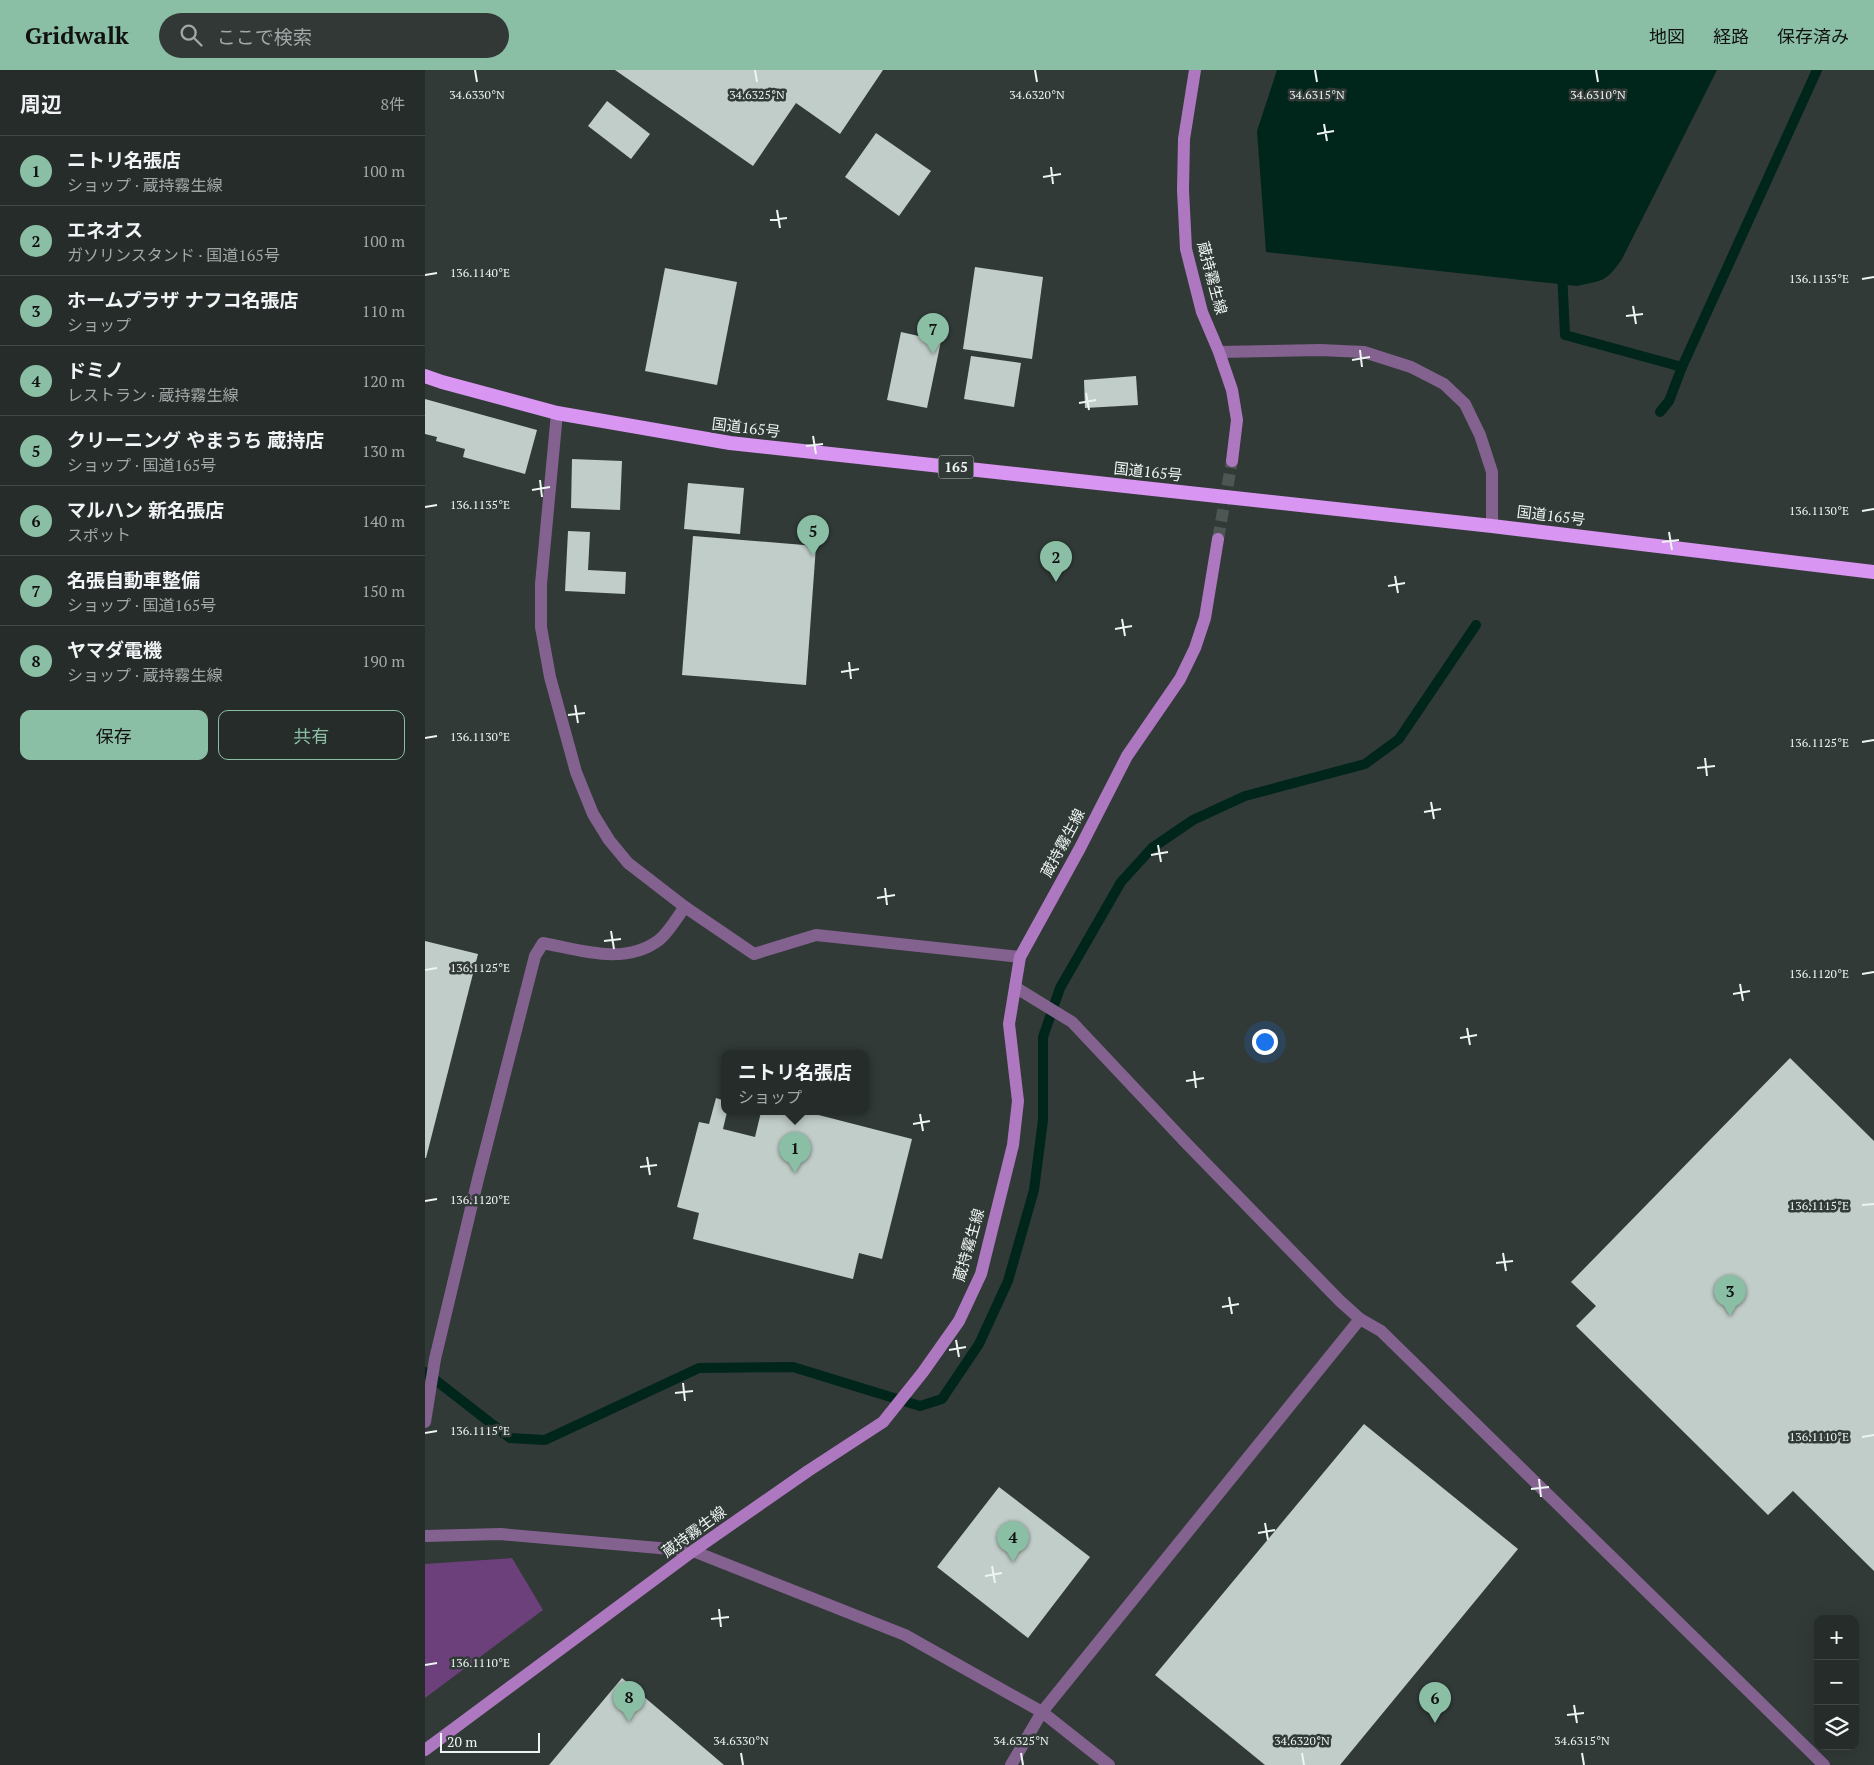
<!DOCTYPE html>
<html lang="ja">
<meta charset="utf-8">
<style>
:root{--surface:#252c29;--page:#313835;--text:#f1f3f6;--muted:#a3a7a8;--line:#424846;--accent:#8abfa5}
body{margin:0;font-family:"PT Serif","Noto Sans JP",serif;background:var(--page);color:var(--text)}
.controls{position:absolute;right:15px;bottom:15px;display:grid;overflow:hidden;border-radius:10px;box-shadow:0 5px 20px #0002}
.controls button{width:45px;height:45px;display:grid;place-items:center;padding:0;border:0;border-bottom:1px solid var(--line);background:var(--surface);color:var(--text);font:25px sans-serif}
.scale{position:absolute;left:15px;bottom:12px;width:100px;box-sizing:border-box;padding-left:5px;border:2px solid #eef4f2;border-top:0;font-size:14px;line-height:18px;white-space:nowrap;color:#eef4f2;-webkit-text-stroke:4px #313a37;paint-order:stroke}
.you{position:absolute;left:839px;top:971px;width:18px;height:18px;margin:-12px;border:4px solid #fff;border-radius:50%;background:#1a73e8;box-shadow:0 0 0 8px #1a73e833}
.badge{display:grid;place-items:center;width:32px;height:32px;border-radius:50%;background:var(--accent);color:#111;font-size:16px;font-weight:700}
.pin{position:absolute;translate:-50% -41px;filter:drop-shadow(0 1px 2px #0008)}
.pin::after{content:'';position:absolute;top:26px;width:18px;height:15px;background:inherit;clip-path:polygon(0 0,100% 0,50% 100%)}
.popup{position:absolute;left:296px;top:980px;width:148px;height:65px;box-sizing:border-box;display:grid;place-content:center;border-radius:10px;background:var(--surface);filter:drop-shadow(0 1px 4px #0005);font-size:16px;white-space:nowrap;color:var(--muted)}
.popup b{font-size:19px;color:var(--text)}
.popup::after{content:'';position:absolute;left:50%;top:100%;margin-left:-10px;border:10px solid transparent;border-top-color:var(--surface)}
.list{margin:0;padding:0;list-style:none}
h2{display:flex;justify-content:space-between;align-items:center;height:65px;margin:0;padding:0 20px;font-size:21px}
h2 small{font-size:16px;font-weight:400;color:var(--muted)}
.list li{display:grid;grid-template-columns:32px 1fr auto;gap:15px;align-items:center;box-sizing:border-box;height:70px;padding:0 20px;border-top:1px solid var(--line)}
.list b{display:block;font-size:19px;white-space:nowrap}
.list p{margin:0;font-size:16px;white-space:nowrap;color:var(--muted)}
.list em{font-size:16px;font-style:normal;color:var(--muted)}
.actions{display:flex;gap:10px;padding:15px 20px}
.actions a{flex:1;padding:11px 0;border:1px solid var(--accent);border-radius:10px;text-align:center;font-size:18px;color:var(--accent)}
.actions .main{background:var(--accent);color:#111}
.icon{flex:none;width:28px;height:28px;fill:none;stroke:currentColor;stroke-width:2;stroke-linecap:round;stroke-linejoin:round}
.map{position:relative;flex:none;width:1449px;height:1695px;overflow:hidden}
header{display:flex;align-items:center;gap:30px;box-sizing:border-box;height:70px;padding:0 25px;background:var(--accent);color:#111}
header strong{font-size:24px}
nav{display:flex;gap:28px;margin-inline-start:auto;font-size:18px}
.search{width:350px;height:45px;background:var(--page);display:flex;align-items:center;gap:12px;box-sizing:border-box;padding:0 18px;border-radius:28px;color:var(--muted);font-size:19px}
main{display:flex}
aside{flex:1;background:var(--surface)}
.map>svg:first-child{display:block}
</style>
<header>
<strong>Gridwalk</strong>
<div class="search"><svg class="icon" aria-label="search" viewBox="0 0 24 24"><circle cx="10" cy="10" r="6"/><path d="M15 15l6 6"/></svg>ここで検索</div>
<nav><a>地図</a><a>経路</a><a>保存済み</a></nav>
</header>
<main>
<aside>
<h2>周辺<small>8件</small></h2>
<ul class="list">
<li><span class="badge">1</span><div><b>ニトリ名張店</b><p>ショップ · 蔵持霧生線</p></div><em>100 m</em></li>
<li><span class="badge">2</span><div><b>エネオス</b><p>ガソリンスタンド · 国道165号</p></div><em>100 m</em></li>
<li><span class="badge">3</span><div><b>ホームプラザ ナフコ名張店</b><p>ショップ</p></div><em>110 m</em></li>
<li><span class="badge">4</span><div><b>ドミノ</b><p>レストラン · 蔵持霧生線</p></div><em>120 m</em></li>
<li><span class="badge">5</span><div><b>クリーニング やまうち 蔵持店</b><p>ショップ · 国道165号</p></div><em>130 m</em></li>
<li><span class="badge">6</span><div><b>マルハン 新名張店</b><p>スポット</p></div><em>140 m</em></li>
<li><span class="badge">7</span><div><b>名張自動車整備</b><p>ショップ · 国道165号</p></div><em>150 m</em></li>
<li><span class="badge">8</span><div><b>ヤマダ電機</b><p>ショップ · 蔵持霧生線</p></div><em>190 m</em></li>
</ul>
<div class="actions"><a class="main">保存</a><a>共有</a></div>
</aside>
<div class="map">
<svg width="1449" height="1695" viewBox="0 0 1449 1695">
<rect width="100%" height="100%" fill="#313a37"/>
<path fill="#6c417b" d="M87,1488L118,1540L0,1628V1494Z"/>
<path fill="#00261c" d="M852,0H1292L1197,189C1181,212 1179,210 1152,216L841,182L832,61Z"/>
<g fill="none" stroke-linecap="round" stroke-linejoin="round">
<g stroke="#00261c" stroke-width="10">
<path d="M1137,201L1140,265L1257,297L1244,331L1235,342"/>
<path d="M1257,297L1392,0"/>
<path d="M0,1302L85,1368L120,1370L274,1298L368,1297L495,1336L517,1329L554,1274L583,1211L609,1120L618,1050V967L635,918L696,812L727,778L768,750L820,726L940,694L974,669L1051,555"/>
</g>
</g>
<g fill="#c1cdc9">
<path d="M190,0H458L415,64L371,33L328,96Z"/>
<path d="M182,31L225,64L206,89L163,56Z"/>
<path d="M451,63L506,101L474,146L420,107Z"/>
<path d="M550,197L618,207L607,289L538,279Z"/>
<path d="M240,198L312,212L292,315L220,301Z"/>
<path d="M476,262L516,271L502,338L462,330Z"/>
<path d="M546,286L596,293L589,337L539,329Z"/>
<path d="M711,306L713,335L660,338L659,310Z"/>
<path d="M0,329L112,360L100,404L38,387L40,379L11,371L12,367L0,364Z"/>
<path d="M147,389L197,391L195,440L146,438Z"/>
<path d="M263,413L319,418L315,464L259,459Z"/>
<path d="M143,461L165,462L163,500L201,502L200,524L140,521Z"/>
<path d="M268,466L391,476L381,615L257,605Z"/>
<path d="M0,871L53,884L1,1088H0Z"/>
<path d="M1365,988L1449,1071V1501L1368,1421L1343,1445L1151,1256L1171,1236L1146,1212Z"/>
<path d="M291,1028L300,1031V1042H302L298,1059L330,1067L336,1042H382L487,1069L457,1189L434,1183L428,1209L268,1169L274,1143L252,1137L274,1052L284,1054Z"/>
<path d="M939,1354L1093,1479L915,1695H840L730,1605Z"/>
<path d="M574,1417L665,1487L603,1568L512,1497Z"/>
<path d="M197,1608L299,1695H124Z"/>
</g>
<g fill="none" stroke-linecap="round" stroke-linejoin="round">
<path stroke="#4d5653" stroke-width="12" stroke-dasharray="12 6" stroke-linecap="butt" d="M793,469L807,391"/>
<path stroke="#846290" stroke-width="12" d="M0,1352L10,1289L53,1109L110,886L118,873C155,880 200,896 234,870C244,862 252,847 260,837"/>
<g stroke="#846290" stroke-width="12">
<path d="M132,343L116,514V557L125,607L151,702L168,744L184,770L203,793L260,837L329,884L391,865L595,887"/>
<path d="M590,917L647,952L762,1074L915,1231L935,1249L956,1261L1399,1695"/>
<path d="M586,1695L617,1642L935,1249"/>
</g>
<g stroke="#846290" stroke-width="12">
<path d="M794,282L895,280L939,282L986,297L1019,314L1040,334L1055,365L1067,402V456"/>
<path d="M0,1466L75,1464L268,1481L480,1565L617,1642L684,1695"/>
</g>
<g stroke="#ae78c1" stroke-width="12">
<path d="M770,0L759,69L758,120L761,179L777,242L794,282L807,320L812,350L807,391"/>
<path d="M0,1680L268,1481L383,1401L458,1352L498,1302L534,1251L556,1204L588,1075L593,1031L584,954L595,887L655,778L702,686L755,609L770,578L780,548L793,469"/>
</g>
<path stroke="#d895f1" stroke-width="14" d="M0,306L17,312L132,343L305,373L1067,456L1449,502"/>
</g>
<path fill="none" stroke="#eef4f2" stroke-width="2" d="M50,0L52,12M330,0L332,12M610,0L612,12M890,0L892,12M1171,0L1173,12M899,54L902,71M892,64L909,61M626,97L628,114M618,107L636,104M352,140L355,158M345,150L362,148M0,205L12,203M1437,209L1449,207M1208,236L1211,254M1201,246L1218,244M935,280L937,297M927,290L945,287M661,323L664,340M654,333L671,330M388,366L391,384M381,376L398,374M115,410L117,427M107,420L125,417M0,437L12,435M1437,441L1449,439M1244,462L1247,480M1237,472L1254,470M970,506L973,523M963,516L980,513M697,549L700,566M690,559L707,556M424,592L426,609M416,602L434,599M150,635L153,653M143,645L160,643M0,668L12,666M1437,672L1449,670M1280,688L1282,706M1272,698L1290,696M1006,732L1009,749M999,742L1016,739M733,775L736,792M726,785L743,782M460,818L462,835M452,828L470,825M186,861L189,879M179,871L196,869M0,900L12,898M1437,904L1449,902M1315,914L1318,931M1308,924L1325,921M1042,958L1045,975M1035,968L1052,965M769,1001L771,1018M761,1011L779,1008M495,1044L498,1061M488,1054L505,1051M222,1087L225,1105M215,1097L232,1095M0,1131L12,1129M1437,1135L1449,1134M1078,1183L1081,1201M1071,1193L1088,1191M804,1227L807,1244M797,1237L814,1234M531,1270L534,1287M524,1280L541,1277M258,1313L260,1331M250,1323L268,1321M0,1363L12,1361M1437,1367L1449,1365M1114,1409L1116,1427M1106,1419L1124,1417M840,1453L843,1470M833,1463L850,1460M567,1496L570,1513M560,1506L577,1503M294,1539L296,1557M286,1549L304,1547M0,1595L12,1593M1149,1635L1152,1653M1142,1645L1159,1643M316,1683L318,1695M596,1683L598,1695M877,1683L879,1695M1157,1683L1159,1695"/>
<g text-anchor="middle" stroke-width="5" stroke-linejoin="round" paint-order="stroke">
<rect fill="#313a37" stroke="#b5bcba" stroke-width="1" x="513.5" y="385.5" width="35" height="23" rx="4"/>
<g font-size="14" font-weight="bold" fill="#eef4f2">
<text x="531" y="402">165</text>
</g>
<g font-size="15" fill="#eef4f2" stroke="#313a37">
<text transform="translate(787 208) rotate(75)" y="5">蔵持霧生線</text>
<text transform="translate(321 358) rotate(7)" y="5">国道165号</text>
<text transform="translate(723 402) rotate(6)" y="5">国道165号</text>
<text transform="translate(1126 446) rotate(7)" y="5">国道165号</text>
<text transform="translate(638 773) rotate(-62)" y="5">蔵持霧生線</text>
<text transform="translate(544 1175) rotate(-74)" y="5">蔵持霧生線</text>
<text transform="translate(269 1462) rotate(-36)" y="5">蔵持霧生線</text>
</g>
</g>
<g font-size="12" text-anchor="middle" fill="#eef4f2" stroke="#313a37" stroke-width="5" stroke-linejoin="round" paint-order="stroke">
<text x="52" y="29">34.6330°N</text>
<text x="332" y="29">34.6325°N</text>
<text x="612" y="29">34.6320°N</text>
<text x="892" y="29">34.6315°N</text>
<text x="1173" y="29">34.6310°N</text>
<text x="55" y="207">136.1140°E</text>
<text x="1394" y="213">136.1135°E</text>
<text x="55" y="439">136.1135°E</text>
<text x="1394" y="445">136.1130°E</text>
<text x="55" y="671">136.1130°E</text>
<text x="1394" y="677">136.1125°E</text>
<text x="55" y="902">136.1125°E</text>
<text x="1394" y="908">136.1120°E</text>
<text x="55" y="1134">136.1120°E</text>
<text x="1394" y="1140">136.1115°E</text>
<text x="55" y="1365">136.1115°E</text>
<text x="1394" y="1371">136.1110°E</text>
<text x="55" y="1597">136.1110°E</text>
<text x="316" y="1675">34.6330°N</text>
<text x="596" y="1675">34.6325°N</text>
<text x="877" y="1675">34.6320°N</text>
<text x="1157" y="1675">34.6315°N</text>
</g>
</svg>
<div class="controls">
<button>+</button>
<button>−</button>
<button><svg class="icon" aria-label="layers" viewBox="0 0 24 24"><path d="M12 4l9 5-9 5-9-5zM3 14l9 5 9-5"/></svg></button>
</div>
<div class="scale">20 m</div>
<div class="you"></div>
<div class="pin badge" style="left:370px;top:1103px">1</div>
<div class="popup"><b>ニトリ名張店</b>ショップ</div>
<div class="pin badge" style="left:631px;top:512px">2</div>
<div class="pin badge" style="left:1305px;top:1246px">3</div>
<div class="pin badge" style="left:588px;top:1492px">4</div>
<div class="pin badge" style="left:388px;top:486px">5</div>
<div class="pin badge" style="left:1010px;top:1653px">6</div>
<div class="pin badge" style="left:508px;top:284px">7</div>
<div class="pin badge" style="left:204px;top:1652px">8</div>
</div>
</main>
